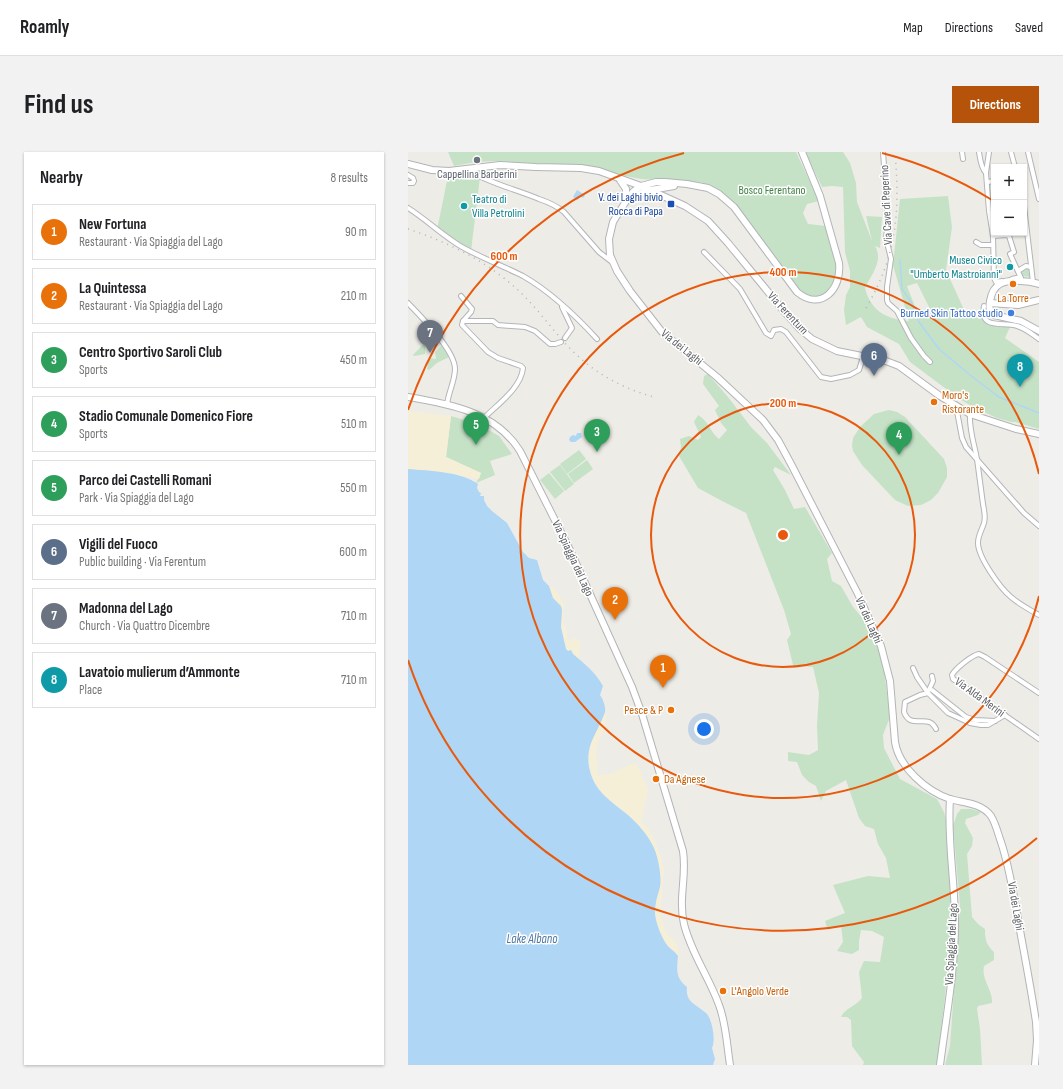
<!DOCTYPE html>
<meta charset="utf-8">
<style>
:root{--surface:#fff;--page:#f2f2f2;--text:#202124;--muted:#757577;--line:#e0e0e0;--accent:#b45309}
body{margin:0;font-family:"Sofia Sans Condensed",sans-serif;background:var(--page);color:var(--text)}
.controls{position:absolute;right:12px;top:12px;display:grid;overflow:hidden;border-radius:0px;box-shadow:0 1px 3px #0004}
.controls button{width:36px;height:36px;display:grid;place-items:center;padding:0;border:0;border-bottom:1px solid var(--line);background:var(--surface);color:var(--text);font:20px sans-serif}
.you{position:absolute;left:296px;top:577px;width:14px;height:14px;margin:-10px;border:3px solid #fff;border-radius:50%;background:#1a73e8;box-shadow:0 0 0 6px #1a73e833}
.badge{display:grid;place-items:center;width:26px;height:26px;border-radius:50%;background:var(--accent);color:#fff;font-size:13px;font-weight:700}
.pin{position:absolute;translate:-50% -33px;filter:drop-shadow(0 1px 2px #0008)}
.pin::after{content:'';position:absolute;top:21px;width:14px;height:12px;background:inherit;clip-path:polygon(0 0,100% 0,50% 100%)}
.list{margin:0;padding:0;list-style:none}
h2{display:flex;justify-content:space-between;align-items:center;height:52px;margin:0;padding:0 16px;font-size:17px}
h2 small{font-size:13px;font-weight:400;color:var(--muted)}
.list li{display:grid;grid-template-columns:26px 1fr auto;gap:12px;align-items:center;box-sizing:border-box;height:56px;margin:0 8px 8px;padding:0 8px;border:1px solid var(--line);border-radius:0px}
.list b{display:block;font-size:15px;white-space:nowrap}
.list p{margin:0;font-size:13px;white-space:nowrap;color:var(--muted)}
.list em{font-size:13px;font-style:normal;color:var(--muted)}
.map{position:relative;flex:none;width:631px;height:913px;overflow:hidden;border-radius:0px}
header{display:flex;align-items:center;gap:24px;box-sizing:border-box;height:56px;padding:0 20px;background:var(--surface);border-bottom:1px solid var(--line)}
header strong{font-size:19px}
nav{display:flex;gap:22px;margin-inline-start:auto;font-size:14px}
.intro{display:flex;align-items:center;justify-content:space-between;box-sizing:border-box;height:96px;padding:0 24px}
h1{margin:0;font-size:28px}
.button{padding:10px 18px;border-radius:0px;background:var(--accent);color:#fff;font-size:14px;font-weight:700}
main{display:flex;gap:24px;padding:0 24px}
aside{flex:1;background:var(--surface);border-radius:0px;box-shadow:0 1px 3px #0004}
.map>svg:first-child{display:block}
</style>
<header>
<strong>Roamly</strong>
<nav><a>Map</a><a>Directions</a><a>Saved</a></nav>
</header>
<div class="intro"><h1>Find us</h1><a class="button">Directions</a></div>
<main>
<aside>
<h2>Nearby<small>8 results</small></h2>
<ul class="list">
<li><span class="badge" style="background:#e8710a">1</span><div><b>New Fortuna</b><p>Restaurant · Via Spiaggia del Lago</p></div><em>90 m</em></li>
<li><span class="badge" style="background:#e8710a">2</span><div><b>La Quintessa</b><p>Restaurant · Via Spiaggia del Lago</p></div><em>210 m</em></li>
<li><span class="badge" style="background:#2e9e5b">3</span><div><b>Centro Sportivo Saroli Club</b><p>Sports</p></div><em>450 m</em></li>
<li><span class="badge" style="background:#2e9e5b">4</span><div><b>Stadio Comunale Domenico Fiore</b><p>Sports</p></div><em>510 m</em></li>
<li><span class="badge" style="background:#2e9e5b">5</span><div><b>Parco dei Castelli Romani</b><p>Park · Via Spiaggia del Lago</p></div><em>550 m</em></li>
<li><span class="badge" style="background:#5c6f8a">6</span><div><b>Vigili del Fuoco</b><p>Public building · Via Ferentum</p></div><em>600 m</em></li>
<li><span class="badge" style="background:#6b7280">7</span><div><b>Madonna del Lago</b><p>Church · Via Quattro Dicembre</p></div><em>710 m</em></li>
<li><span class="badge" style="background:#0f9aa8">8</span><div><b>Lavatoio mulierum d’Ammonte</b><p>Place</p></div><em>710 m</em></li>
</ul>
</aside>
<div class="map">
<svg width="631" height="913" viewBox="0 0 631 913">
<rect width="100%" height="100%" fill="#eeece6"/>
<g fill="#c5e2c6" fill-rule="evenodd">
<path d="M40,0H388L411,49L399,52L395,61L400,72L418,74L429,109L428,131L414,144L402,145L394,142L322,47L308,36L292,30L233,27L207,22L194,17L181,14L87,9L68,10L46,14Z"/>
<path d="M397,0H435L442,11L448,31L449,50L464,89L458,64L474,65L472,96L467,94C476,109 463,123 457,136C463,159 478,167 501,169L485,113L492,47L540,44L544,75L538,118L557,160L571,167L576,166L580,171L603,173L597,186L631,210V277L607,270H603L589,266L567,256L553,248L502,210L491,192L459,175L453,165L438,173L436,158L438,143L442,135V119L437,100L435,35L424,34L414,35ZM509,131L524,161L508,157L499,134Z"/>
<path d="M58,17L72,25L63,99L29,78L41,19Z"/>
<path d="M620,116L622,119V125L615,124L612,119Z"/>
<path d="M25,182L31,190L24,196L17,195V202L6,204L5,203Z"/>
<path d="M34,193L39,201L41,205L29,211L21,218L19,217L21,206L28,207L27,200Z"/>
<path d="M300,222L320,245L343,275L359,291L383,323L367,315L365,318L377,338L386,357L397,355L424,401L419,407L424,429L433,434L445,455L457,469L466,486L475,510L482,565L475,583L476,596L492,627L529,647L536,660L539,672L545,752L537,844L529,913H455L456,910L444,894L443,868L439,865H433C436,857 448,854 454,846L451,820L456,809L472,810L476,785L464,779L453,778L451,789V798L444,802L429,799L435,790L433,774L419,776L417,769L437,761L425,733L460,724L482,726L478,706L470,692L466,677L457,674L451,666L438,628L418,639L413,649L408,634L401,630L394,623L389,610L380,609V600L401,603L410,598L409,574L411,541L405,515L385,513L379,488L383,482L376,458L338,361L314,349L290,336L271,304L273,295L272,287L281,284L290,288L293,285L286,270L290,263C300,268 302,280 311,287L319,278L313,271L307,258L311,254L295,232L296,224Z"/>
<path d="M481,258L489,260L497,265L536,307L539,316V325L530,341L523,348L513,353L500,354L487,348L454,313L445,299L444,294L445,286L452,275L466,262Z"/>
<path d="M43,264L70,272L91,284L104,302L82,309L87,323L68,331L73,321L38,305Z"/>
<path d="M171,298L178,307L159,322L152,312Z"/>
<path d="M179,308L185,317L166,331L160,322Z"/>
<path d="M152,313L166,332L157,339L142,320Z"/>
<path d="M141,321L156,339L147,347L132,328Z"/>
<path d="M553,657H563L573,660L570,663L558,667L557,671L565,686L564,694L559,702L564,765L570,772L577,777C577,787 578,793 586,800V808L576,814C573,828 585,838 584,851L570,854L569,857L572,877L574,913H537L542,894L552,753L545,674L549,662Z"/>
</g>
<g fill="#f6efd8">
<path d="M0,259L43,264L38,305L73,321L71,327L26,319L0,317Z"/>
<path d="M141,434H143L149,440L157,454L155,458L156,472L159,480V489L168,486L172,489L171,508L165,502L163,498L160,499L158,497L153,475L154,458L153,454L145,446Z"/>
<path d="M197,558C201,570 193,581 189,592C186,602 191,613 189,623H200L223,612L229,613L240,637L233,670L240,676L249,694L256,716L252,763L259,782L269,792L271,808L269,811V804C267,799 262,797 259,793C254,786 250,776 248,768C245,756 249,746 252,735C256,718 245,697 238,682C235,677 230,673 226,669C207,652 188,643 182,616C177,596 189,577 197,558Z"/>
</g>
<g fill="#afd6f4">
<path d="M169,38L177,43L175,46L172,44L170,48L165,45Z"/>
<path d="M169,281H173L174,285L167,290H163L161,288L162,285L165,283L168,284Z"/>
<path d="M0,317C21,319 52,319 70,332L69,336L71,340L73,341L72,344H76V348L79,354L84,359L99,371L115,400L121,406L129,408L135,428L141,434L145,446L153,454L154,458L153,475L158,497L160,499L163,498L165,502C176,511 188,521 195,534L192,543C195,547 198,555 197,560C191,579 177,592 181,615C186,640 202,648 220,663C230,672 239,682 245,694C250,703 254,725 252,735C249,746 245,756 248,768C250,776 254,786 259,793C262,797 267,799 270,804C269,817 267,826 279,835C277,850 288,852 298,861C304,866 308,888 304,896L307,907L305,913H0Z"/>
</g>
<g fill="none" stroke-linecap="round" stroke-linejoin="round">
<path stroke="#afd6f4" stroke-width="1.5" d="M492,108L494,137L503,150L511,170L531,197L562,223L591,245L631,261"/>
<g stroke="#b3b5b9" stroke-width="6">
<g id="street">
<path d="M475,0L480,69L478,86L483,107L479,135V148L480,151L489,159L503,186L516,204L522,210"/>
<path d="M554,0L555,7"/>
<path d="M571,0C572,7 573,16 578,21"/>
<path d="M581,0L578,21L581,59L585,84L586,126L588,130L594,129"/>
<path d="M603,0L607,15"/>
<path d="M620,0L631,47"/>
<path d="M58,17C80,31 107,37 131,47C140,50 149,54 156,60L191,100L204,110"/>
<path d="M0,23L5,26L6,29L5,31H0"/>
<path d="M580,30L586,29"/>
<path d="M616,54L625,130"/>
<path d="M0,56C19,68 35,84 54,95C74,106 95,114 115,124C143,140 167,163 189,187"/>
<path d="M585,84L599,83L601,84L606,100L602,102L613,126"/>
<path d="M568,90L573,93H585"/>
<path d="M296,100L332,137L358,181L363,184L366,178L373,177L378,180L413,225L423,227L442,223L451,218L455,205"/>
<path d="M610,119L618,114L623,115"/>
<path d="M604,127L612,125"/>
<path d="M53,144L64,157L63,160L55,169"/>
<path d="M0,151C13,165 47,198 47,217C47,229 40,241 39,253"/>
<path d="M576,154C571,179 596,169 609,174C617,176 624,182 631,187"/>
<path d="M154,155L164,176L157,186"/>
<path d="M548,254L554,286L558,295L616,361L631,374"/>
<path d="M562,262C561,277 566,291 569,307C571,322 573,337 575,352C576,359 578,364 576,371C574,378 570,383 570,391C570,405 592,436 603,445C611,452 622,458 631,463"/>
<path d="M76,266C90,252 113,236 115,216L113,214L90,206L80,200L54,173L55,169H85L90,173L117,175L127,179L142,192H147L153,190"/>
<path d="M505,516L509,525L520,541"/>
<path d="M524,538L558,565L567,568L587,569"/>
<path d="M520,540L525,529L524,524"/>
<path d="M631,541L577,505L571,502C564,503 547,517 544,523L545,527L548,529L631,587"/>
<path d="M528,577C520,560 503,579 496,560L497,550L512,543L520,541L540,561L562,571L573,573H580L597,563"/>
</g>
</g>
<g stroke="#b2b4b8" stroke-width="8">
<g id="secondary">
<path d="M394,0L412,44L431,111C434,137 413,160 389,140L326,55L311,42L300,36L279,32L257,30H248L233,34L225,40L220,46L205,70L201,87L202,103L209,119L222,139L254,180L309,225L355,268L370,288L383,312L450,442L473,494L482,529L487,590C491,615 518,639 542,647C556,651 574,651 583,664C588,672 590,682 593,690C602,717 606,745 611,773C617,805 623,837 628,870L629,888L627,913"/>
<path d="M0,12L24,18L41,19L92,13L128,15L173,16L191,19L233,34L277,54L300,69L320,91L375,158L392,177L404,187L429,199L478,209L491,214L532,244L562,262L608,277L631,282"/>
<path d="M212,28L218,37V48"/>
<path d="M222,48L237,39L266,34"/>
<path d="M631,132C625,130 619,129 612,129C596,128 585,131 582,149C581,155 581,159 586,163L613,169L631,179"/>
<path d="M582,151L610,153L631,148"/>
<path d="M0,245C42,252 88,260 112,299L162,398L224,535L234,562L275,699C279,725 270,746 276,772C283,801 301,825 311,853C318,871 319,894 322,913"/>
<path d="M532,913C538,866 547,818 547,771C547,729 539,688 542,647"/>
</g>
</g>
<use href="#street" stroke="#fff" stroke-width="4"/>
<use href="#secondary" stroke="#fff" stroke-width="6"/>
<g stroke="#b3b4b4" stroke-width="1.5" stroke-dasharray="1 5" stroke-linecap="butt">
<path d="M0,77C40,90 80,110 111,139C127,154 140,172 155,189C180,217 209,235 246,245"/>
<path d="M458,156C489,103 492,61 487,0"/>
</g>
</g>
<g fill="none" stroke="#e8590c" stroke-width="2">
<circle cx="375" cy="383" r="132"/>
<path d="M631 444A263 263 0 1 1 631 322"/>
<path d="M629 686A395 395 0 0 1 0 508M0 258A395 395 0 0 1 276 1M474 1A395 395 0 0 1 584 48"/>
</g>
<circle fill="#6b7280" stroke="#fff" stroke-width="1.5" cx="69" cy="8" r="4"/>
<rect fill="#1a4fb4" stroke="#fff" stroke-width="1.5" x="259" y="48" width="8" height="8" rx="2"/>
<g fill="#0f9aa8" stroke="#fff" stroke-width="1.5">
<circle cx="56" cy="54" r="4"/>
<circle cx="602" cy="115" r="4"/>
</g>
<g fill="#e8710a" stroke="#fff" stroke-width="1.5">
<circle cx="605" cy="132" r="4"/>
<circle cx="526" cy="250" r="4"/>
<circle cx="263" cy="558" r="4"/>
<circle cx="248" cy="627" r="4"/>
<circle cx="315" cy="839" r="4"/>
</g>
<circle fill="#3f7fe0" stroke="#fff" stroke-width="1.5" cx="603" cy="161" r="4"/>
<g text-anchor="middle" stroke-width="3" stroke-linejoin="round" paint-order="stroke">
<g font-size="12" fill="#5b616d" stroke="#fff">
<text x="69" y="26">Cappellina Barberini</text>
</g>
<g font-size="12" fill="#408044" stroke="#fff">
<text x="364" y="42">Bosco Ferentano</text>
</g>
<g font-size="12" fill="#164399" stroke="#fff" text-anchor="end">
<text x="255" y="49">V. dei Laghi bivio<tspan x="255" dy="14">Rocca di Papa</tspan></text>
</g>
<g font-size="12" fill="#0d838f" stroke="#fff" text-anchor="start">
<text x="64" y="51">Teatro di<tspan x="64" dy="14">Villa Petrolini</tspan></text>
<text x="594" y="112" text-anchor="end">Museo Civico<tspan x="594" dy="14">"Umberto Mastroianni"</tspan></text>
</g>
<g font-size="12" fill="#5d6064" stroke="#fff">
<text transform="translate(478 53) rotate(-93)" y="4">Via Cave di Peperino</text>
<text transform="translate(380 161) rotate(47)" y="4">Via Ferentum</text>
<text transform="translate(274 195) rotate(39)" y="4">Via dei Laghi</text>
<text transform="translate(165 406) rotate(65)" y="4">Via Spiaggia del Lago</text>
<text transform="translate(461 468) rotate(66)" y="4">Via dei Laghi</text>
<text transform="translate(572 545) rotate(36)" y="4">Via Alda Merini</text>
<text transform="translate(608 754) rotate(80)" y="4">Via dei Laghi</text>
<text transform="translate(543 792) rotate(-87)" y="4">Via Spiaggia del Lago</text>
</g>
<g font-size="12" fill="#c56008" stroke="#fff" text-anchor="start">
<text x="605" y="150" text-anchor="middle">La Torre</text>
<text x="534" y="247">Moro's<tspan x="534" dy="14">Ristorante</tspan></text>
<text x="255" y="562" text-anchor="end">Pesce &amp; P</text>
<text x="256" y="631">Da Agnese</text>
<text x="323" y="843">L'Angolo Verde</text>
</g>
<g font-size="12" fill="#366cbe" stroke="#fff" text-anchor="end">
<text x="595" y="165">Burned Skin Tattoo studio</text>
</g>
<g font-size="13" font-style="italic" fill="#4e78a5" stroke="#fff">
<text x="124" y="791">Lake Albano</text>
</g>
</g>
<circle cx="375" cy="383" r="6" fill="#e8590c" stroke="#fff" stroke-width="2"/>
<g font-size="12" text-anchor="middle" font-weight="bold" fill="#e8590c" stroke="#fff" stroke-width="3" stroke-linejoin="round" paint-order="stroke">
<text x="96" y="108">600 m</text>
<text x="375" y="124">400 m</text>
<text x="375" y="255">200 m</text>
</g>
</svg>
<div class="controls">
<button>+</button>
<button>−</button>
</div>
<div class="you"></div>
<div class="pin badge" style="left:255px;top:536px;background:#e8710a">1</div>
<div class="pin badge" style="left:207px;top:468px;background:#e8710a">2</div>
<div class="pin badge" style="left:189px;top:300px;background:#2e9e5b">3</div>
<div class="pin badge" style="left:491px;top:303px;background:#2e9e5b">4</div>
<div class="pin badge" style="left:68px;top:293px;background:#2e9e5b">5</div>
<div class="pin badge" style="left:466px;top:224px;background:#5c6f8a">6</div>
<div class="pin badge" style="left:22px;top:201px;background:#6b7280">7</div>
<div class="pin badge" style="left:612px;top:235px;background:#0f9aa8">8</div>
</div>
</main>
